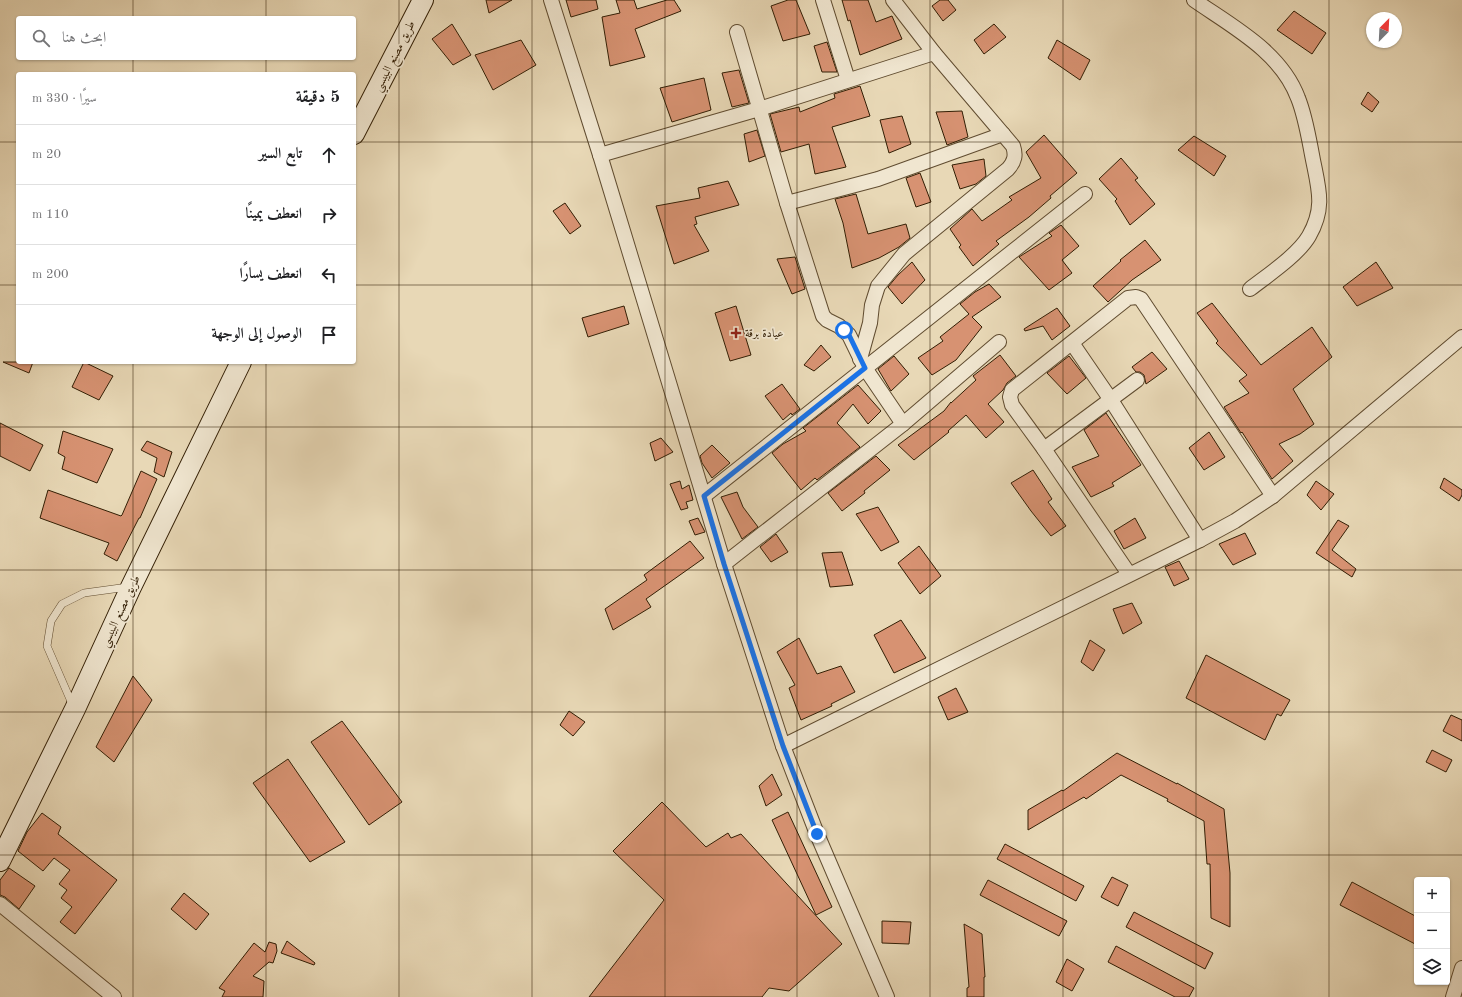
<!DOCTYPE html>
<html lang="ar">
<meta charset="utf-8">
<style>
:root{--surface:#fff;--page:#f6f6f6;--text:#202124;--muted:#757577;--line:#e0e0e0}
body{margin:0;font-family:"Old Standard TT",Amiri,serif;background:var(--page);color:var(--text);direction:rtl}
.controls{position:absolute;right:12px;bottom:12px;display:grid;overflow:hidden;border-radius:4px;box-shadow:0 1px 3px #0004}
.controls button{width:36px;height:36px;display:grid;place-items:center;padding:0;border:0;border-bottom:1px solid var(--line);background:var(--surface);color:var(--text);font:20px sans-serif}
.compass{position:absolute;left:1366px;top:12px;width:36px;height:36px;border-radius:50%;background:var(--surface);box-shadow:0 1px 3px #0004;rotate:24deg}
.stop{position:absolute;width:12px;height:12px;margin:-9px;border:3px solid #1a73e8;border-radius:50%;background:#fff}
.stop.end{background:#1a73e8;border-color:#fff;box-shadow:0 1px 4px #0008}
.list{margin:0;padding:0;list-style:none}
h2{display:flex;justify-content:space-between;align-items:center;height:52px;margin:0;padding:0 16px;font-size:17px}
h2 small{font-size:13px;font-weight:400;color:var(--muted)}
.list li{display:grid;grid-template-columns:26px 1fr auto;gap:12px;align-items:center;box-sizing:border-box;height:60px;padding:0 16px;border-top:1px solid var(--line)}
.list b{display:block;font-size:15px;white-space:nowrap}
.list em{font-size:13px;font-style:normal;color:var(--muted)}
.icon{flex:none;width:22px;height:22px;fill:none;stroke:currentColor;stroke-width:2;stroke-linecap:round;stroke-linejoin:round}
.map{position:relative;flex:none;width:1462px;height:997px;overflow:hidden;direction:ltr}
.search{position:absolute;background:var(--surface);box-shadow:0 1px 3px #0004;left:16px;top:16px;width:340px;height:44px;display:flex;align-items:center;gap:10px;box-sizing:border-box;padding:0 14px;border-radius:4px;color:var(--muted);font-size:15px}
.panel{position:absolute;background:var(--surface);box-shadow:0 1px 3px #0004;left:16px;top:72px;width:340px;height:292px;border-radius:4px;direction:rtl}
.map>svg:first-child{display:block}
</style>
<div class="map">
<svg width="1462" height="997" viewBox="0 0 1462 997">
<rect width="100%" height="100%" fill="#e8d8b6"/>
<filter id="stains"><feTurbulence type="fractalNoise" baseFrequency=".005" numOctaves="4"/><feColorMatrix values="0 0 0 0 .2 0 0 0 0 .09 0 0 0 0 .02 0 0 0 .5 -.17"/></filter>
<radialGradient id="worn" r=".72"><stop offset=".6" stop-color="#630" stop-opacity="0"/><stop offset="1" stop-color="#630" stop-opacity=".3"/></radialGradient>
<g fill="#d79272" stroke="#321e04">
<path d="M486,0H512L489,13Z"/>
<path d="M566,0H596L598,9L571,17Z"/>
<path d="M616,0H634L637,9L667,0H674L681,11L635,29L645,57L610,66L602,17L620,13Z"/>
<path d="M788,0H796L810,34L783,41L771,6Z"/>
<path d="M842,0H868L876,22L892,16L902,39L860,55L850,20L848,21Z"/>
<path d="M940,0H948L956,10L943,21L932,6Z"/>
<path d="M1294,11L1326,33L1312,54L1277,30Z"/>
<path d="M452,24L471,55L453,65L432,39Z"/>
<path d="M994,24L1006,37L984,54L974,40Z"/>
<path d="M521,40L536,65L493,90L475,55Z"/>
<path d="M1057,40L1090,60L1080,80L1048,58Z"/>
<path d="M827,42L837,72H822L814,46Z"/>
<path d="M739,70L749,103L732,107L722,73Z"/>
<path d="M704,78L711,110L672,122L660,88Z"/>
<path d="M860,86L870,116L832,127L846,167L815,174L809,144L781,152L770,114L799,107L800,112L835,98L834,94Z"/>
<path d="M1368,92L1379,102L1372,112L1361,104Z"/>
<path d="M962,111L968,137L947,145L936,112Z"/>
<path d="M902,116L911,144L889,153L880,120Z"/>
<path d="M757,130L765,156L749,162L744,134Z"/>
<path d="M1044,135L1077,173L1050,196L1051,198L1029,217L996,241L999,244L973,266L959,247L961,245L950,229L972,209L982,221L1012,200L1009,197L1041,178L1026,152Z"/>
<path d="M1194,136L1226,156L1214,176L1178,150Z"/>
<path d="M1121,158L1138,178L1135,180L1155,204L1130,225L1115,201L1117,199L1099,179Z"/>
<path d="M984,159L986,176L976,184L960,189L952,165Z"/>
<path d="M920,173L931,202L916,207L906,178Z"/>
<path d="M728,181L739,205L695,217L697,224L694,225L709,251L674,264L656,206L700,198L698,188Z"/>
<path d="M856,194L868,234L906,224L910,238L899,247L879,258L852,268L843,223L835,199Z"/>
<path d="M565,203L581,226L570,234L553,211Z"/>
<path d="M1061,225L1079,246L1062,260L1072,273L1049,290L1019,257L1052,236L1049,233Z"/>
<path d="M1145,240L1161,260L1132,280L1108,302L1093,286L1121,261L1120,260Z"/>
<path d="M795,257L805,289L792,294L777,259Z"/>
<path d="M912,262L925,280L902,304L888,287L898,275Z"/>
<path d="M1376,262L1393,288L1357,306L1343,287Z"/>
<path d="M989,284L1001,297L972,317L982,327L956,360L932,375L918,358L943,341L940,337L969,314L960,304L975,292Z"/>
<path d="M1212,303L1261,365L1312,327L1332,357L1293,389L1314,424L1300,434L1279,444L1293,461L1272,479L1242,432L1241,433L1224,407L1249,393L1239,381L1247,375L1216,343L1218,341L1197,313Z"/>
<path d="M624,306L629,324L588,337L582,318Z"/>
<path d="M736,306L751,355L730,361L715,313Z"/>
<path d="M1057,308L1070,326L1052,340L1043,326L1025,331L1024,329Z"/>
<path d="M821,345L831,357L814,371L804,365Z"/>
<path d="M1152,352L1167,369L1146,384L1144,375L1140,372H1136L1132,367Z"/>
<path d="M1000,355L1016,376L1007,383L1003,390L988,404L1004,422L986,438L966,415L948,431L949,432L914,460L898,445L944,411L951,402V403L976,380L973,376Z"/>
<path d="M894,356L909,374L891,391L878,369Z"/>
<path d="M1069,356L1086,378L1067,394L1047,373Z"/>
<path d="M3,362H33L29,373Z"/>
<path d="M84,362L113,376L99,400L72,387Z"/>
<path d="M782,384L800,409L792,415L791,413L783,420L765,396Z"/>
<path d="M858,385L881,411L868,424L853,404L837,423L860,447L817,480L815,478L801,490L772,453L783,444L806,431L803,428Z"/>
<path d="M1106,413L1141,465L1112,483L1114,486L1091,497L1072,467L1099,456L1084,430Z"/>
<path d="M0,423L43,445L30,471L0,456Z"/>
<path d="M63,431L113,449L97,483L62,469L65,457L58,453Z"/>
<path d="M1209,432L1225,457L1204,470L1189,448Z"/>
<path d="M661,438L673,452L655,461L650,443Z"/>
<path d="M147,441L172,452L164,477L154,472L157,458L141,450Z"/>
<path d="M712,445L730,463L712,478L702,463L700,456Z"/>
<path d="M876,456L890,470L864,491L865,493L842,511L828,493Z"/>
<path d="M1033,470L1052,499L1048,502L1066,526L1051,536L1031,511L1011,483Z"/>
<path d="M141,471L157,479L140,518H139L117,561L104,554L109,543L40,518L48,490L121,516L122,515Z"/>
<path d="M1444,478L1462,490V495L1459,501L1440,488Z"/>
<path d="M680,481L682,489L689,485L693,500L686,502L688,508L681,510L670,484Z"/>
<path d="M1316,481L1334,494L1321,510L1307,495Z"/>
<path d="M737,492L743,507L758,527L742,539L721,497Z"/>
<path d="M878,507L899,542L881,551L856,514Z"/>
<path d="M698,518L705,532L695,535L689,521Z"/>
<path d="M1135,518L1146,538L1124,549L1114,531Z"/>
<path d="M1338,520L1349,526L1332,550L1356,569L1352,577L1316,553Z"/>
<path d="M1245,533L1256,554L1233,565L1219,544Z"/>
<path d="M776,534L788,552L771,562L760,547Z"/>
<path d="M690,541L704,558L646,599L651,607L613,630L605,609L647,580L644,575Z"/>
<path d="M919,546L941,576L920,594L898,563Z"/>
<path d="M842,552L853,585L830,587L822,553Z"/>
<path d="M1179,561L1189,579L1174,586L1165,567Z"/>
<path d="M1132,603L1142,623L1123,634L1113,609Z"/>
<path d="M901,620L926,658L894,673L874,635Z"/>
<path d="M799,638L817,674L841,666L855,692L831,704L832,706L801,720L789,688L795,685L777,652Z"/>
<path d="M1090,640L1105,650L1093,671L1081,662Z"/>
<path d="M1206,655L1290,700L1281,716L1277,714L1265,740L1186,698Z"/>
<path d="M133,676L152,700L114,762L96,747Z"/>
<path d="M956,688L968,712L948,720L938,697Z"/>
<path d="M569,711L585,722L573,736L560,725Z"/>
<path d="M1451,715L1462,720V741L1443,731Z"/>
<path d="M342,721L402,802L369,825L311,742Z"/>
<path d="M1432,750L1452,760L1446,772L1426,762Z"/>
<path d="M1117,753L1177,784V783L1224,809L1230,873V927L1211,918L1210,864H1207L1204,821L1167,801L1168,799L1121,775L1086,799L1084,797L1028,830V810L1062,790L1063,791Z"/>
<path d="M288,759L345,842L310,862L253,783Z"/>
<path d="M772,774L782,795L766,806L759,786Z"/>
<path d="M662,802L706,847L728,833L731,838L741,834L842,944L789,991L769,988L762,997H589L664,900L613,851Z"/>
<path d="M788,812L832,907L816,915L772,820Z"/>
<path d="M42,813L61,827L58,834L117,880L75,934L60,922L72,907L61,898L67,890L59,884L70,870L54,858L43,871L18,851L27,832Z"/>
<path d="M1005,844L1084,886L1076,901L997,859Z"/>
<path d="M9,868L35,886L19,909L5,897L0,895V880Z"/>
<path d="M1112,877L1128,885L1118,906L1101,897Z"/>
<path d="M988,880L1067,921L1059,936L980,895Z"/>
<path d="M1352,882L1417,917V945L1340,905Z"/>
<path d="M184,893L209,914L196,930L171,909Z"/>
<path d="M1134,912L1213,953L1205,969L1126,927Z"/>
<path d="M882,921L911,922L909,944L882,943Z"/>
<path d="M964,924L982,934L985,977H984V997H967V988L969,987Z"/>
<path d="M287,941L315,963L314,965L281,953Z"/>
<path d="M269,942L276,944L277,951L273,963L269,962L253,976L264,981L263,997H222L225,991L219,988L254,943L265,952Z"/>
<path d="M1116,946L1194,988L1189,997H1175L1108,962Z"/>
<path d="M1067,959L1084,969L1072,991L1056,982Z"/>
</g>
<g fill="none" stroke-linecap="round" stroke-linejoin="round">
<g stroke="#604c30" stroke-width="8">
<path id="lane" d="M73,706L47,646L51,621L62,604L84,593L128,587"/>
</g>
<g stroke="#604c30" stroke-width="16">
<g id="street">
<path d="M551,0L600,155L724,564L783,746L817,834L887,997"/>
<path d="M823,0L848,80"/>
<path d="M1194,0C1233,27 1281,52 1298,98C1306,118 1309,140 1313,160C1319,190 1325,208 1309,236C1298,255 1268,275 1250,289"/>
<path d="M737,32L787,203L823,316L827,320L839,326L849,335L865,368L903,424"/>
<path d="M600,155L759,109L934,53"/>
<path d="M787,203L878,179L1003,134"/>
<path d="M1072,343L1111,400L1200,540"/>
<path d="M860,359L870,323L872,305L878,286L904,254L1008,169C1015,161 1016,155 1013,146L934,53L893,0"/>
<path d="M1044,449L1137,380"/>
<path d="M704,496L1085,194"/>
<path d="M724,564L903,424L999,342"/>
<path d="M1129,574L1044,449L1012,405L1010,397L1012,390L1128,298L1136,297L1141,299L1273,496"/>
<path d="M783,746L1200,540L1235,521L1273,496L1462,337"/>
<path d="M0,904L114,997"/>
<path d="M1453,997L1462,968"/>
</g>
</g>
<g stroke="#321e04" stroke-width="22">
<g id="secondary">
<path d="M354,134L423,0"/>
<path d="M0,861L75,709L131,587L241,362"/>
</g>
</g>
<use href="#lane" stroke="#f0e6d0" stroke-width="7"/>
<use href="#street" stroke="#f0e6d0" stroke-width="14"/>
<use href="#secondary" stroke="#f0e6d0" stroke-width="20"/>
</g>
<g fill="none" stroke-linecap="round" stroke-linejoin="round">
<path stroke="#1a73e8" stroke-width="5" d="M817,834L783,746L724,564L704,496L865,368L849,335L844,330"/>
</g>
<path fill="none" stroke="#321e04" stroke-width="1" stroke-opacity="0.55" d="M133,0V18M266,0V18M399,0V997M532,0V997M665,0V997M797,0V997M930,0V997M1063,0V997M1196,0V997M1329,0V997M133,58V74M266,58V74M0,142H18M354,142H1462M0,285H18M354,285H1462M133,362V997M266,362V997M0,427H1462M0,570H1462M0,712H1462M0,855H1462"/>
<path fill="#8f2418" stroke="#f0e6d0" stroke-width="1.5" d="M734 327h4v4h4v4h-4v4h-4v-4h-4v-4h4z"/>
<g text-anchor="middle" stroke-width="3.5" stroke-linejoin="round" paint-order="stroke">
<g font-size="12" fill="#321e04" stroke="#f0e6d0">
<text transform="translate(394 56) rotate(-63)" y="4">طريق مصنع البيبسي</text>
<text transform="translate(120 611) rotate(-65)" y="4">طريق مصنع البيبسي</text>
</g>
<g font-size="12" fill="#321e04" stroke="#f0e6d0" text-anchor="start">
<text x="745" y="337">عيادة برقة</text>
</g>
</g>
<rect width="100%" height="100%" filter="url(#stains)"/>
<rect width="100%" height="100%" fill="url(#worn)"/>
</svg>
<div class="controls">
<button>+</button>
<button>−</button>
<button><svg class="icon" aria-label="layers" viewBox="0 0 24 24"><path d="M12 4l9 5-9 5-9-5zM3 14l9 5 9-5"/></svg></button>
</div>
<svg class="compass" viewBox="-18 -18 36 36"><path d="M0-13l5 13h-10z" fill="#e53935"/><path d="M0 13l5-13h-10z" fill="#757577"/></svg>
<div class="stop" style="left:844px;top:330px"></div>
<div class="stop end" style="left:817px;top:834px"></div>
<div class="search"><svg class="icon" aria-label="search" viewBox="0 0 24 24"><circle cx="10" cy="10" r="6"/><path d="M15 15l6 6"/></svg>ابحث هنا</div>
<section class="panel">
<h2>5 دقيقة<small>سيرًا · 330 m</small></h2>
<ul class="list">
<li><svg class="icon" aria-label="ahead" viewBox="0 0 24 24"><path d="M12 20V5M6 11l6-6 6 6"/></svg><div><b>تابع السير</b></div><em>20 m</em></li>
<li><svg class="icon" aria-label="right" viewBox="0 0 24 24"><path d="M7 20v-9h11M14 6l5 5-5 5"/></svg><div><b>انعطف يمينًا</b></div><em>110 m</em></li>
<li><svg class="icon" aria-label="left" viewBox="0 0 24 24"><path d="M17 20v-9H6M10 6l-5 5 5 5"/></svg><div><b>انعطف يسارًا</b></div><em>200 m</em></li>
<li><svg class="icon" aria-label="arrive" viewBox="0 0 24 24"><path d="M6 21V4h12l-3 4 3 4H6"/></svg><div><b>الوصول إلى الوجهة</b></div></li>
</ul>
</section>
</div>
